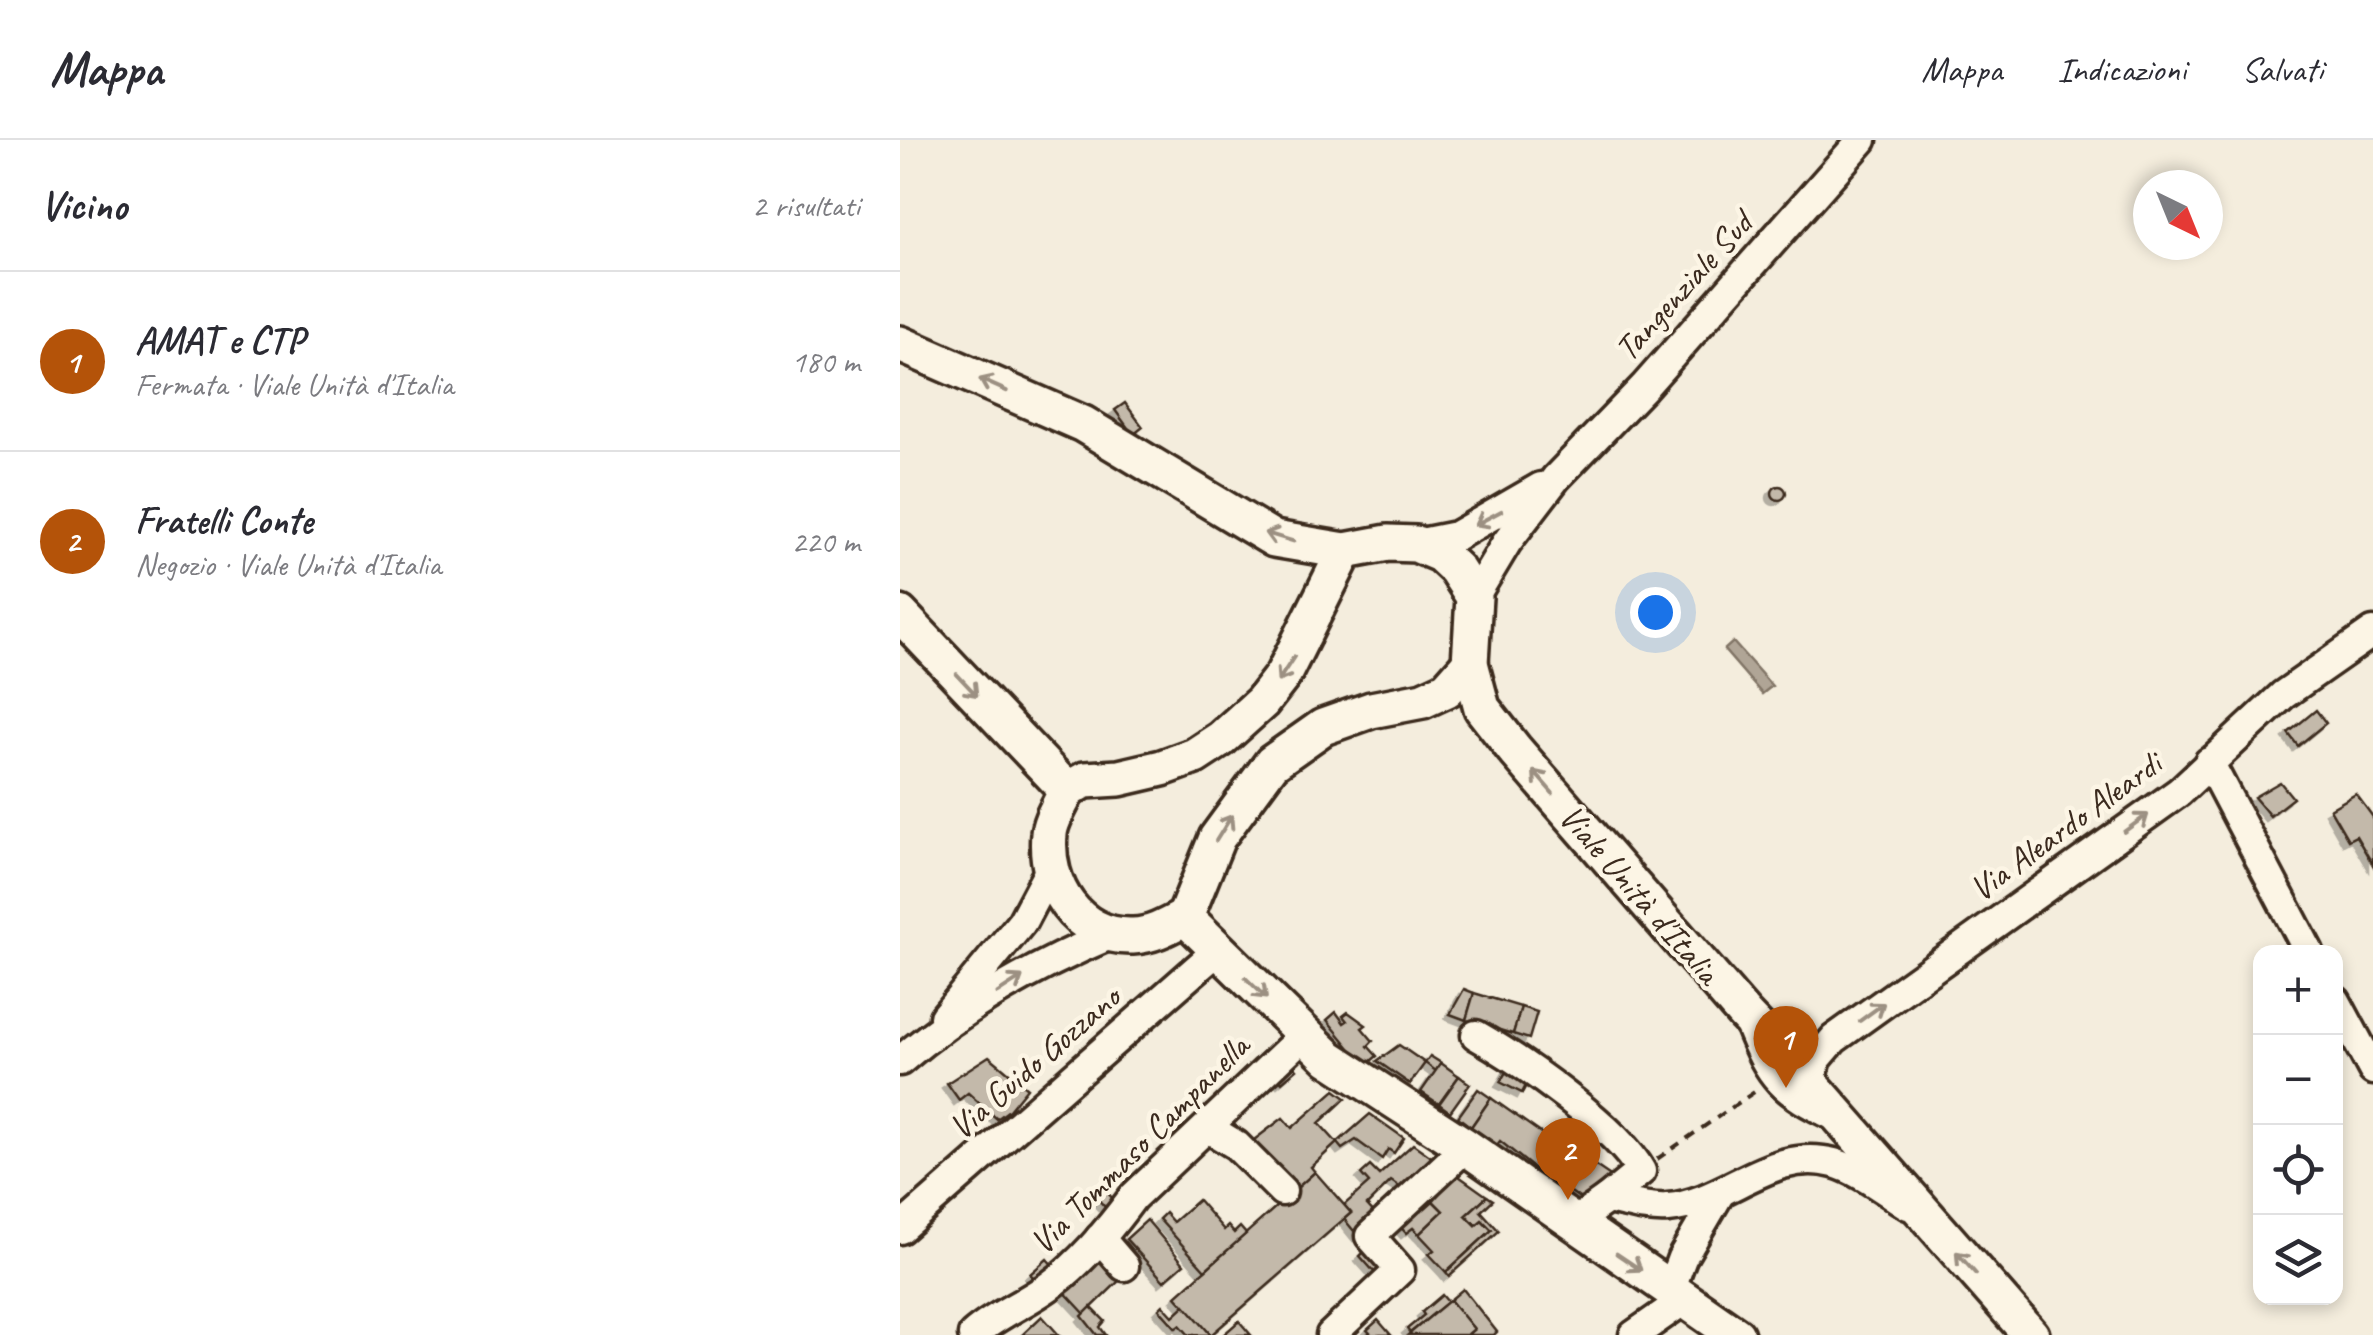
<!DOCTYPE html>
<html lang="it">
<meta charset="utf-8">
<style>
:root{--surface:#fff;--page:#f7f7f7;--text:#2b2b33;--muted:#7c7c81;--line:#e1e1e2;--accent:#b45309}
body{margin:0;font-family:Caveat,sans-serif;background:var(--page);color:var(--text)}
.controls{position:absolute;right:30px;bottom:30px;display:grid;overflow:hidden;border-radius:20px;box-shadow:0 5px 15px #0003}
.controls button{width:90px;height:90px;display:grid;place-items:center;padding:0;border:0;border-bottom:2px solid var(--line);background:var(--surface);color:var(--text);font:50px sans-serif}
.compass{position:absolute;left:1233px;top:30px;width:90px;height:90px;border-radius:50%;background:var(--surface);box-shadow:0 5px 15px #0003;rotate:137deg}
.you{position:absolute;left:755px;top:472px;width:35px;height:35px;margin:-25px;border:8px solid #fff;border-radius:50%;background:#1a73e8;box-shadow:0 0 0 15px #1a73e833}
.badge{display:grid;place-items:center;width:65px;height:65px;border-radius:50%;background:var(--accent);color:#fff;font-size:32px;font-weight:700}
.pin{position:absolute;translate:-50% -82px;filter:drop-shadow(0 2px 5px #0008)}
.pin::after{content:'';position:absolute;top:52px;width:35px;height:30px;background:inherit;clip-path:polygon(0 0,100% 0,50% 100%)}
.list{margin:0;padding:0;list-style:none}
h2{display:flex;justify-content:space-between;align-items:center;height:130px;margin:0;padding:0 40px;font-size:42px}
h2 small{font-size:32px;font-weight:400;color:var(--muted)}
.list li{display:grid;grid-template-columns:65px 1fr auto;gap:30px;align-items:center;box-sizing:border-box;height:180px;padding:0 40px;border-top:2px solid var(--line)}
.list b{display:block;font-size:38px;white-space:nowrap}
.list p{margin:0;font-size:32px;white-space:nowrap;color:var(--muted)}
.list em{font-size:32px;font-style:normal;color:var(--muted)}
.icon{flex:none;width:55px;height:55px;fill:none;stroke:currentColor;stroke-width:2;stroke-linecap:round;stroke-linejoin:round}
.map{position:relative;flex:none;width:1473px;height:1195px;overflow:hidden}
header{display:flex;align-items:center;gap:60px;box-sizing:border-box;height:140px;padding:0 50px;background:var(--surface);border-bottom:2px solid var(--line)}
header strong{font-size:48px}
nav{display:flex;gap:55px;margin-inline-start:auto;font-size:35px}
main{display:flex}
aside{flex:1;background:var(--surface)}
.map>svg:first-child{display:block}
</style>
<header>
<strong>Mappa</strong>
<nav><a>Mappa</a><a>Indicazioni</a><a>Salvati</a></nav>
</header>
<main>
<aside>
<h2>Vicino<small>2 risultati</small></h2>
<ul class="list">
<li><span class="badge">1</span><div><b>AMAT e CTP</b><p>Fermata · Viale Unità d'Italia</p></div><em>180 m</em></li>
<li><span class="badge">2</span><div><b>Fratelli Conte</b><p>Negozio · Viale Unità d'Italia</p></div><em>220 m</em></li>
</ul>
</aside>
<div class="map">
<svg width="1473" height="1195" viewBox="0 0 1473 1195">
<defs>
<filter id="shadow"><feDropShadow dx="-5" dy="5" stdDeviation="0" flood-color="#0004"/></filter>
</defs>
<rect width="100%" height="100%" fill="#f4eddd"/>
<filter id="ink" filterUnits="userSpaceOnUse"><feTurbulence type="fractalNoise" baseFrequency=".01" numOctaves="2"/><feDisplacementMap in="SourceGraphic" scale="20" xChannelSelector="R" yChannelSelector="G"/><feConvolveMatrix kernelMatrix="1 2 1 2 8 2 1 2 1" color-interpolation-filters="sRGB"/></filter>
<g filter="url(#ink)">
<path fill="#b0a596" stroke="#817466" stroke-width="2.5" d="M833,502L872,546L862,554L824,510Z"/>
<g fill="#c3b9aa" stroke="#3b2a1e" stroke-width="2.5" filter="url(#shadow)">
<path d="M225,263L243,287L233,295L215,270Z"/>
<circle cx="879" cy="353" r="7"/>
<path d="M1416,570L1426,583L1398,606L1388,593Z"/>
<path d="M1380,642L1393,658L1370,676L1354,657Z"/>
<path d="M1456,654L1473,677V725L1456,696L1448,700L1430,669Z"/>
<path d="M564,849L574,853L566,880L550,874Z"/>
<path d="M574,853L621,867L613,894L566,880Z"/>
<path d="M621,867L637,872L629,899L613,894Z"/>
<path d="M436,872L444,883L447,881L443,876L448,872L466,885L462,888L473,901L468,906L477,916L465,926L427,880Z"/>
<path d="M499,905L525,923L510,944L477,921Z"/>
<path d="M89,916L127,948L109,970L97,979L68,953L59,960L47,943Z"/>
<path d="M530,916L541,923L536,931L525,923Z"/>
<path d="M388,919L397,929L382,942L374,933Z"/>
<path d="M541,923L559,936L539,964L521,952Z"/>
<path d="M610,925L631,936L622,953L600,942Z"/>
<path d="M559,936L570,944L550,972L539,964Z"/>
<path d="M578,949L591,958L571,987L558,977Z"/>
<path d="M435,950L446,958L419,983L437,1003L411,1027L415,1032L393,1052L350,1003L383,978L392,988Z"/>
<path d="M591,958L648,998L640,1010L646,1014L653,1005L672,1020L678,1014L712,1037L682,1060L654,1040L652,1043L600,1001L597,1005L571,987Z"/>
<path d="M470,974L504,998L494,1013L488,1009L482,1019L456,1000L442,1009L437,1003Z"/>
<path d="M670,988L676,993L667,1004L661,998Z"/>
<path d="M513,1004L540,1023L507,1052L491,1041L467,1065L479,1078L458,1096L444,1079L451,1073L444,1065L469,1043L461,1034L470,1026L479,1035Z"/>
<path d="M415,1032L451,1073L311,1195L276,1156Z"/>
<path d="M556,1034L587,1056L566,1075L576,1085L582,1080L592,1090L546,1132L529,1114L534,1110L519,1094L543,1071L533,1061Z"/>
<path d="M205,1050L214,1060L205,1067L196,1057Z"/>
<path d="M587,1056L593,1060L581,1071L599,1091L549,1136L546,1132L592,1090L582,1080L576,1085L566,1075Z"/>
<path d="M298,1060L324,1090L328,1086L334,1093L340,1087L346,1094L305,1130L259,1079L265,1073L273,1082Z"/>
<path d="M533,1061L543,1071L519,1094L513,1088L506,1093L495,1081L515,1063L522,1071Z"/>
<path d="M247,1080L284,1124L264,1141L226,1099Z"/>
<path d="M469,1107L489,1133L476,1134L460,1116Z"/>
<path d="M199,1108L212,1122L207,1128L219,1141L185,1174L159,1146Z"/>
<path d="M147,1119L155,1128L138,1142L130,1134Z"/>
<path d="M563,1149L597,1192L594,1195H567L574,1189L550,1160Z"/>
<path d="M542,1155L548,1162L510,1193L507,1189L524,1175L522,1172Z"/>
<path d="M550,1160L574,1189L567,1195H508Z"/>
<path d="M263,1165L273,1176L285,1165L311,1195H289L280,1185L276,1188L259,1169Z"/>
<path d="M191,1167L205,1181L200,1187L206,1195H197L182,1176Z"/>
<path d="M142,1176L159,1195H122Z"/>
<path d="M478,1180L491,1195H467L470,1193L467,1190Z"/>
<path d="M339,1181L351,1195H323Z"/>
</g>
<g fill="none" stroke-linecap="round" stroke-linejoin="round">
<g stroke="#3b2a1e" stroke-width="35">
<g id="minor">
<path d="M516,404L556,396L641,347"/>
<path d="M574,457L607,402L656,338L744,247L962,0"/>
<path d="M1309,622L1409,812"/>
<path d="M1436,861L1473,930"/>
<path d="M44,877L122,782L149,731"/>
<path d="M849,884C870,938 883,952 935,976"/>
<path d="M576,895C620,920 718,988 741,1031L707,1059"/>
<path d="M0,921C62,867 136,826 212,794"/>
<path d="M910,943L917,919L934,899L1279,652L1383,555L1473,492"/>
<path d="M308,988L336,1005L382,1051"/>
<path d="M673,1083L707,1059C725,1062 749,1070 768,1068C827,1063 872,1006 934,1023C959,1030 986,1051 1008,1065"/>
<path d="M0,1089L317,811"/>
<path d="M200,1098L224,1126"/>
<path d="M770,1150L782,1118L820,1053"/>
<path d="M73,1195C97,1174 127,1163 152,1144C183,1121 211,1087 233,1057L404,895"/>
<path d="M431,1195L500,1130L470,1096L566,1007"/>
<path d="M734,1195L784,1160"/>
</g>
</g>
<g stroke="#3b2a1e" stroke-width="42">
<g id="major">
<path d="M0,204L183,284L374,399L445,411L488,403L516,404L540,414L556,429L574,457L570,523L582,568L614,609L845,875L910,943L1131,1195"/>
<path d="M0,474L167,650C161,664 150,680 149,694C144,745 177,798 233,796C253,795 268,786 285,777L429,918L566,1007L836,1195"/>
<path d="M167,650L185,640L219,638L262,628L295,616L321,599L362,562L383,535L445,411"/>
<path d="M285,777L317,698L372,623L423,587L471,570L523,560L547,549L570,523"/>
</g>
</g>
<path stroke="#3b2a1e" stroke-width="4" stroke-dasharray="10 8" stroke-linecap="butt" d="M757,1019L860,948"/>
<use href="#minor" stroke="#fcf5e5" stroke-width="28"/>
<use href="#major" stroke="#fcf5e5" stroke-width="35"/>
</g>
<defs><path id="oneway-shaft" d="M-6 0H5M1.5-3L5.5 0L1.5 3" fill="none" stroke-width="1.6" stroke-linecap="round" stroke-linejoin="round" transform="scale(2.5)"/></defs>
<g stroke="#9c9082">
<use href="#oneway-shaft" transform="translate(93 245) rotate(-156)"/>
<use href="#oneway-shaft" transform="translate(588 378) rotate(152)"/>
<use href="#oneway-shaft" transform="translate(379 397) rotate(-163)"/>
<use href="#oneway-shaft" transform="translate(386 529) rotate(123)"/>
<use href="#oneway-shaft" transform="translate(67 545) rotate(47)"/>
<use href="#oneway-shaft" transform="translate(643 642) rotate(-131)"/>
<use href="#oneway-shaft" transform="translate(1236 683) rotate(-36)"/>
<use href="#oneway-shaft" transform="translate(324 688) rotate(-58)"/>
<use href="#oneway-shaft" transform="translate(110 845) rotate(-33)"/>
<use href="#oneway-shaft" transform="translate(356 848) rotate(44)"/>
<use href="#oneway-shaft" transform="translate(972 872) rotate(-36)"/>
<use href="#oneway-shaft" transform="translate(729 1122) rotate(34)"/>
<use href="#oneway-shaft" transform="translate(1066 1123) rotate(-132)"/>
</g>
</g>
<g text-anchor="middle" stroke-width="9" stroke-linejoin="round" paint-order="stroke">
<g font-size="35" fill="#3b2a1e" stroke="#fcf5e5">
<text transform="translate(783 146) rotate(-48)" y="12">Tangenziale Sud</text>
<text transform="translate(1165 686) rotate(-36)" y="12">Via Aleardo Aleardi</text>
<text transform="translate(740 754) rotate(49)" y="12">Viale Unità d'Italia</text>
<text transform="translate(134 922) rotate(-41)" y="12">Via Guido Gozzano</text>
<text transform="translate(239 1004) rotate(-45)" y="12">Via Tommaso Campanella</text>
</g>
</g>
</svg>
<div class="controls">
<button>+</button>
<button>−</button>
<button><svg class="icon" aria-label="locate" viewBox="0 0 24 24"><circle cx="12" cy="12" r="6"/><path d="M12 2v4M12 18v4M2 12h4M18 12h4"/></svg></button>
<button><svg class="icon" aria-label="layers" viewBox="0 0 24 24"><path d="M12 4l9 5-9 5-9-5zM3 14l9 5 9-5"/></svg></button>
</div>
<svg class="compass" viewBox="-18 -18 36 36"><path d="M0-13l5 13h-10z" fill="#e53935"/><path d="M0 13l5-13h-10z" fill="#7c7c81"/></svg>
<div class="you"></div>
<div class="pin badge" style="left:886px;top:948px">1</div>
<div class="pin badge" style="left:668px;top:1060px">2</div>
</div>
</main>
